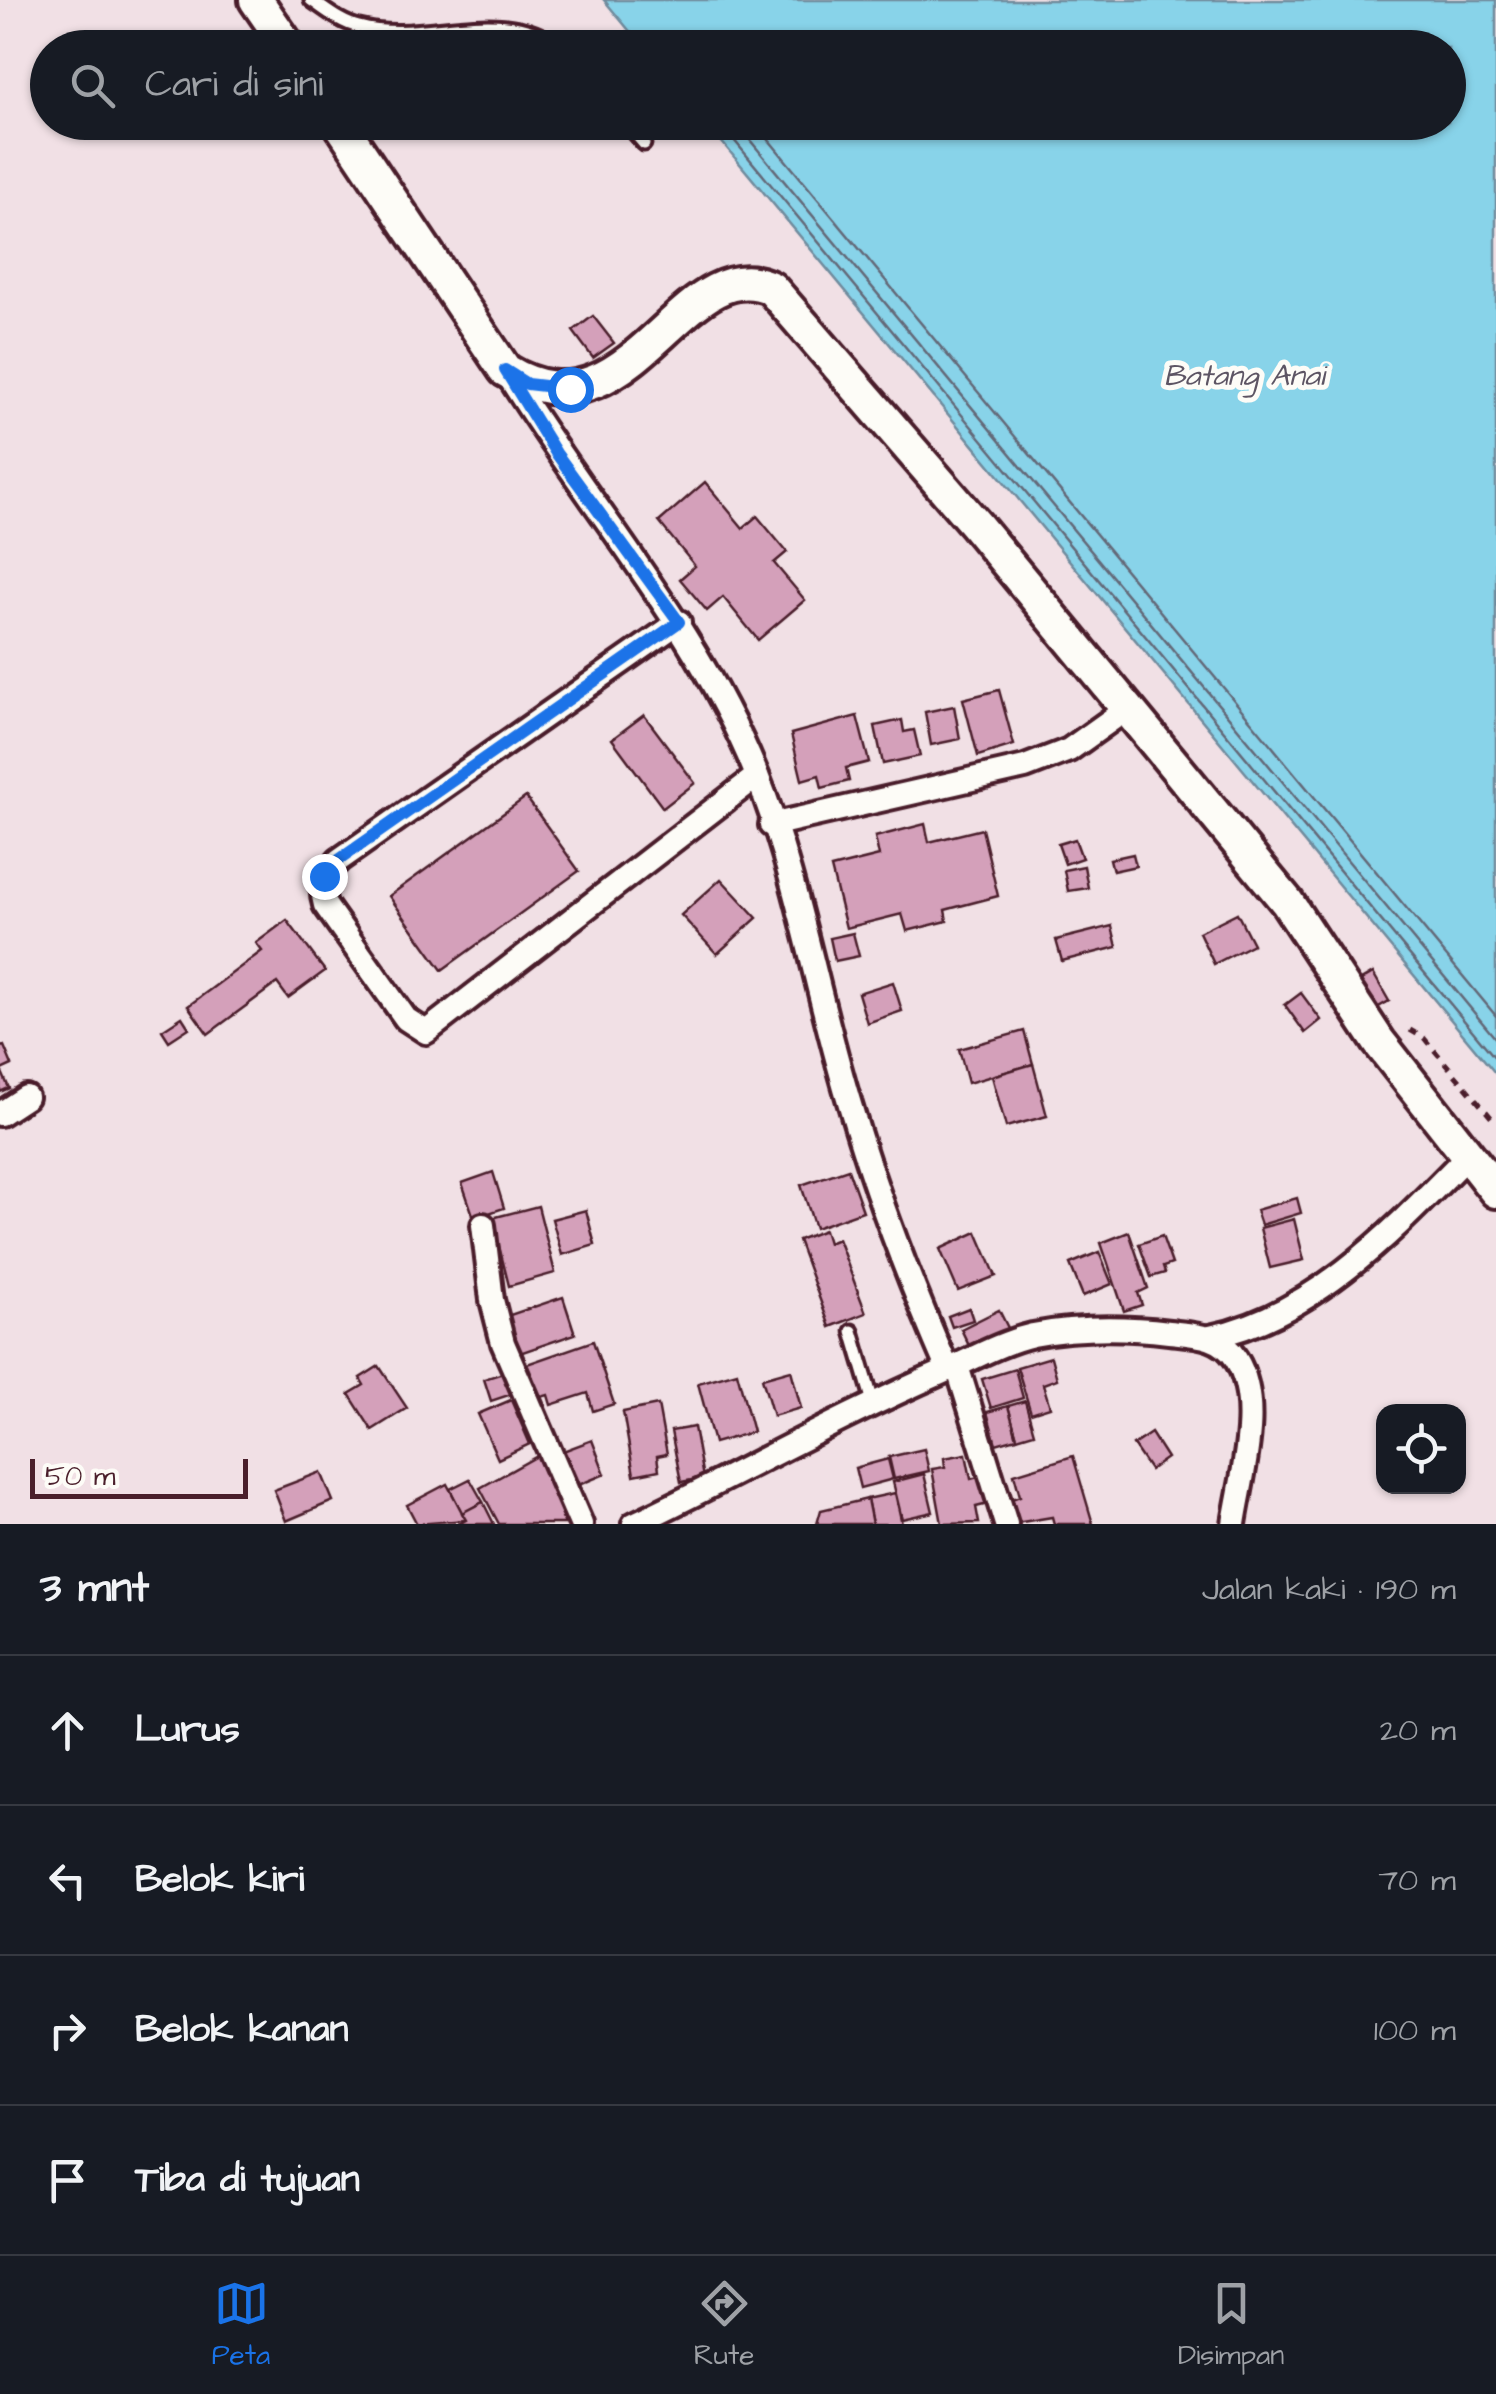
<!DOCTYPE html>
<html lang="id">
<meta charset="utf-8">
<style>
:root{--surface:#171b24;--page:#242831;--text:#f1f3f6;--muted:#9ea1a6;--line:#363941;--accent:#1a73e8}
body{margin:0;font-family:"Architects Daughter",sans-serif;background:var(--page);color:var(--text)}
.controls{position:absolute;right:30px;bottom:30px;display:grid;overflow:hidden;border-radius:20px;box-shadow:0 2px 8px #0004}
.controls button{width:90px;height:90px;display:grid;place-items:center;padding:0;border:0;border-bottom:2px solid var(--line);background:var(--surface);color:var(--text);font:50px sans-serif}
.scale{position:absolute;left:30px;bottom:25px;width:218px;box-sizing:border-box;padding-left:10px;border:5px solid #4a1f2b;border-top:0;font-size:28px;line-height:35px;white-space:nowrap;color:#4a1f2b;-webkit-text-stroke:8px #fdfcf7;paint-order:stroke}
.stop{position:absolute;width:30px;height:30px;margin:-22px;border:8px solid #1a73e8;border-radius:50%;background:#fff}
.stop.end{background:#1a73e8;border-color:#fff;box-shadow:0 2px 10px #0008}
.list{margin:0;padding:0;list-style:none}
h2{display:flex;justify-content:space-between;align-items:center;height:130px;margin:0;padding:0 40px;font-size:42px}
h2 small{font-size:32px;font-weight:400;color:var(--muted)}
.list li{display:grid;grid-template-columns:65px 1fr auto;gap:30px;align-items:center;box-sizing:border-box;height:150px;padding:0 40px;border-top:2px solid var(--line)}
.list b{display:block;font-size:38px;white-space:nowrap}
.list em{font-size:32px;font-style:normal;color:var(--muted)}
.icon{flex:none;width:55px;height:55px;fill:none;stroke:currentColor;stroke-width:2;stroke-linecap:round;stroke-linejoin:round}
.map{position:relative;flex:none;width:1496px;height:1524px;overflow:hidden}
.search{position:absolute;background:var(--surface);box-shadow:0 2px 8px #0004;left:30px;right:30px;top:30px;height:110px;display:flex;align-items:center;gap:25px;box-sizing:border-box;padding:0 35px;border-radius:55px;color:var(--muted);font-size:38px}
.sheet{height:730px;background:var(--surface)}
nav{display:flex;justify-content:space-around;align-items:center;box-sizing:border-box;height:140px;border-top:2px solid var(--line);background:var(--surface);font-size:28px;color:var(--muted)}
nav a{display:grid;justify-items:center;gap:5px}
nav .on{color:var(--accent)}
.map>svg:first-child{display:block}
</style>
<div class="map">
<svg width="1496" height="1524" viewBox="0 0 1496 1524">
<rect width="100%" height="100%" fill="#f1e0e5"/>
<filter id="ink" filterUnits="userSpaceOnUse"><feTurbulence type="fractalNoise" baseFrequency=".01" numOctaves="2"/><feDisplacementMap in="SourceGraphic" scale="20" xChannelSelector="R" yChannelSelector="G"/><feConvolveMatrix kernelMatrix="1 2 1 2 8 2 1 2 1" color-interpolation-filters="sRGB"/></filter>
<g filter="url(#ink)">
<path fill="#88d3e9" stroke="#6f8b9d" stroke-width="2.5" d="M604,0H1496V1074L706,123L1448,122V48L643,47Z"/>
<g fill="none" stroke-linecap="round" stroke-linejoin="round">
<g stroke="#636777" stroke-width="2.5">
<path d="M719,122L1496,1059"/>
<path d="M735,122L1496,1039"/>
<path d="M754,122L1496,1016"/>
</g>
</g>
<g fill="#d4a0ba" stroke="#4a1f2b" stroke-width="2.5">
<path d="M593,316L614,343L593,358L573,331Z"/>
<path d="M705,482L743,528L757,516L787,552L774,563L805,600L758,640L723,597L707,611L680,579L695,566L659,522Z"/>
<path d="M999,690L1014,745L978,756L963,699Z"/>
<path d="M954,706L960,739L931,745L925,712Z"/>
<path d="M644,715L695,783L663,808L612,739Z"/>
<path d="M857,716L869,762L846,768L849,781L822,788L819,775L802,780L791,734Z"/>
<path d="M902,720L904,732L914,730L920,756L883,764L875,726Z"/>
<path d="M526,797L579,871L442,970L389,896Z"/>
<path d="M925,824L929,842L982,829L998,896L945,910L947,921L907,931L902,914L846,928L831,868L879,856L875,837Z"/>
<path d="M1075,839L1082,858L1065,864L1058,844Z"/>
<path d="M1133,854L1136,866L1113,871L1110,859Z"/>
<path d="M1084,866L1088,888L1068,891L1064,870Z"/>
<path d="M721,879L757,918L717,954L681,915Z"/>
<path d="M1237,913L1253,944L1214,964L1199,932Z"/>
<path d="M287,920L325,971L288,998L277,983L208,1034L188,1006L262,951L256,943Z"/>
<path d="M1112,926L1117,947L1062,961L1056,940Z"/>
<path d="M853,933L859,956L835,961L830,938Z"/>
<path d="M1373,973L1389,1001L1368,1013L1351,986Z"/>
<path d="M893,982L902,1011L867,1023L858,993Z"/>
<path d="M1301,993L1321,1020L1305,1033L1285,1005Z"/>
<path d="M182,1017L189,1028L169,1041L162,1030Z"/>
<path d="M1024,1031L1033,1064L968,1083L959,1049Z"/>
<path d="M4,1046L12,1065L1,1070L9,1088L0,1092V1047Z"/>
<path d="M1033,1064L1047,1116L1006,1127L992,1076Z"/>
<path d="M848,1169L863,1211L815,1228L801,1185Z"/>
<path d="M493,1172L504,1208L474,1218L462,1183Z"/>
<path d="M1297,1198L1301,1213L1261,1225L1256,1210Z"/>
<path d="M538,1206L555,1273L509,1286L492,1218Z"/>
<path d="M586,1210L595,1245L562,1255L552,1219Z"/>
<path d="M1294,1219L1304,1260L1270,1268L1260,1228Z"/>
<path d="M824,1230L828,1243L838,1239L866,1313L830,1327L798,1240Z"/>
<path d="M977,1232L996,1276L958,1291L940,1249Z"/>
<path d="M1129,1232L1148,1288L1138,1293L1142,1305L1124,1311L1101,1243Z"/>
<path d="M1162,1236L1172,1264L1163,1267L1165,1273L1151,1277L1139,1244Z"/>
<path d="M1099,1252L1112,1284L1083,1296L1070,1264Z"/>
<path d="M563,1297L575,1334L517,1354L504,1317Z"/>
<path d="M969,1308L973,1320L952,1327L948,1316Z"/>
<path d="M999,1310L1010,1332L972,1352L961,1329Z"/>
<path d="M593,1341L614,1404L593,1411L588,1393L551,1405L548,1395L538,1398L527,1364Z"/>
<path d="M1051,1357L1057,1379L1043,1384L1050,1407L1031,1413L1017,1367Z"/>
<path d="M379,1366L407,1408L372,1430L349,1394L364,1385L360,1378Z"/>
<path d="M1015,1369L1023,1398L991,1408L982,1379Z"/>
<path d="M791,1370L801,1408L773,1416L762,1378Z"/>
<path d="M506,1372L512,1394L491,1401L484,1379Z"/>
<path d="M737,1372L753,1432L714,1443L698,1383Z"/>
<path d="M511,1400L530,1444L498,1459L478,1414Z"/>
<path d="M1025,1401L1034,1433L1017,1438L1008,1406Z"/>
<path d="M658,1405L667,1454L657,1456L659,1470L634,1475L623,1412Z"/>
<path d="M1008,1406L1017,1438L996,1444L987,1412Z"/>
<path d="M694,1427L703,1478L681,1482L671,1431Z"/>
<path d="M1151,1433L1167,1458L1150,1470L1133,1445Z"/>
<path d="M592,1440L605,1474L569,1489L555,1454Z"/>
<path d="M924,1449L929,1471L894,1479L889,1457Z"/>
<path d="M541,1454L573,1512L562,1518L565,1524H499L480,1488Z"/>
<path d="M966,1454L971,1479L982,1476L988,1504L976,1507L979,1523L942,1524L932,1469L945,1467L944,1458Z"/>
<path d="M1073,1456L1093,1524H1054L1052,1517L1010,1524L1009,1500L1020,1496L1014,1474Z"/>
<path d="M888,1459L893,1479L860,1488L855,1468Z"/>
<path d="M321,1472L333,1501L286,1521L274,1490Z"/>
<path d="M924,1474L933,1512L902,1519L893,1482Z"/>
<path d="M470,1479L483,1502L462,1513L450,1489Z"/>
<path d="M447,1484L466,1520L417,1524L407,1505Z"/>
<path d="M895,1493L902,1524H872L867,1499Z"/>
<path d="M867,1499L872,1524H817L821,1510Z"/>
<path d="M483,1502L494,1524H458L466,1520L462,1513Z"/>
</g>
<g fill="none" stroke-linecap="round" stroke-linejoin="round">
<g stroke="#4a1f2b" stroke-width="19">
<g id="lane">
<path d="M311,0C326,10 341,23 359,27C426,45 501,0 561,48"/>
<path d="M625,122L644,144"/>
<path d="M852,1331L873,1402"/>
</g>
</g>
<g stroke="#4a1f2b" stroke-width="30">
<g id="street">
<path d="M505,370C588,506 696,625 756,773C799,880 817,998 851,1108C877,1197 911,1285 948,1370"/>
<path d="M679,622L339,860C325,875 319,884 325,905L406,1019L426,1032L757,776"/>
<path d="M771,825L1025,767L1069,750L1125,710"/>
<path d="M0,1114L26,1097"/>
<path d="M483,1225L492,1300L503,1343L581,1524"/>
<path d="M1210,1337C1314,1316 1396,1228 1468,1155"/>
<path d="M957,1366L1006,1524"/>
<path d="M634,1524C737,1475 837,1418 941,1373C970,1360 1002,1342 1033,1335C1076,1327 1126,1327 1169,1332C1196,1335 1221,1335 1236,1359C1264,1404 1241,1476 1234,1524"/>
</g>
</g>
<g stroke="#4a1f2b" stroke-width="40">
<g id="secondary">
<path d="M256,0L289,48"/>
<path d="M339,122L505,370C631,448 681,246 771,288L976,525L1287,902L1379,1042L1496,1191"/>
</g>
</g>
<path stroke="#4a1f2b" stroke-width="5" stroke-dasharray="8 8" stroke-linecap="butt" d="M1410,1030L1424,1038L1496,1123"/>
<use href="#lane" stroke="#fdfcf7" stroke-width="11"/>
<use href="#street" stroke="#fdfcf7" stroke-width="22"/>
<use href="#secondary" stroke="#fdfcf7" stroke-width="32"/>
</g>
</g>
<g fill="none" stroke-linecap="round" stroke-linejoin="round" filter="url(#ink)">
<path stroke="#1a73e8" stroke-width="12" d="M324,876L339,860L679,622L556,453L505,370L527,384L570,389"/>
</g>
<g text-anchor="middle" stroke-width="10" stroke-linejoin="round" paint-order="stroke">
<g font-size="30" font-style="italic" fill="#5d5564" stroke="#fdfcf7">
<text x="1244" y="385">Batang Anai</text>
</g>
</g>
</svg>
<div class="controls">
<button><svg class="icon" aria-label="locate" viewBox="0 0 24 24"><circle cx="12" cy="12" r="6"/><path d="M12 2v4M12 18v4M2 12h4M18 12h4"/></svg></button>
</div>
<div class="scale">50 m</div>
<div class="stop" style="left:570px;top:389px"></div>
<div class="stop end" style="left:324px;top:876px"></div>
<div class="search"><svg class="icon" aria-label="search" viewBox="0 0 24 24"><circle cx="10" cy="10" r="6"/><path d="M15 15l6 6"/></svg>Cari di sini</div>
</div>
<section class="sheet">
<h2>3 mnt<small>Jalan kaki · 190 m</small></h2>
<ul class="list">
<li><svg class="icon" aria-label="ahead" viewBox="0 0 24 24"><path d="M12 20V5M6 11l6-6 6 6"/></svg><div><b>Lurus</b></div><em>20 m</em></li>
<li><svg class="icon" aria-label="left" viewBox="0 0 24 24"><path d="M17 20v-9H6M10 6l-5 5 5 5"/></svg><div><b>Belok kiri</b></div><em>70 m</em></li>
<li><svg class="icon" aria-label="right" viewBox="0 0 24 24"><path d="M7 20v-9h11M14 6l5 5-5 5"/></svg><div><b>Belok kanan</b></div><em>100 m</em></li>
<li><svg class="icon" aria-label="arrive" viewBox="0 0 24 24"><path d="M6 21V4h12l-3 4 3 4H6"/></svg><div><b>Tiba di tujuan</b></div></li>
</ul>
</section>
<nav>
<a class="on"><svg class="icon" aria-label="map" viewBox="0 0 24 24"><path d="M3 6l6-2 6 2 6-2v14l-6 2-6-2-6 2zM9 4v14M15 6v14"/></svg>Peta</a>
<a><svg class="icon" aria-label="directions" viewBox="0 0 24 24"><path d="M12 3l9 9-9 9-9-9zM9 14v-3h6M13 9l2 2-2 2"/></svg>Rute</a>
<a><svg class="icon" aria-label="saved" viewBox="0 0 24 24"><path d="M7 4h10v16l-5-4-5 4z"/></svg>Disimpan</a>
</nav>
